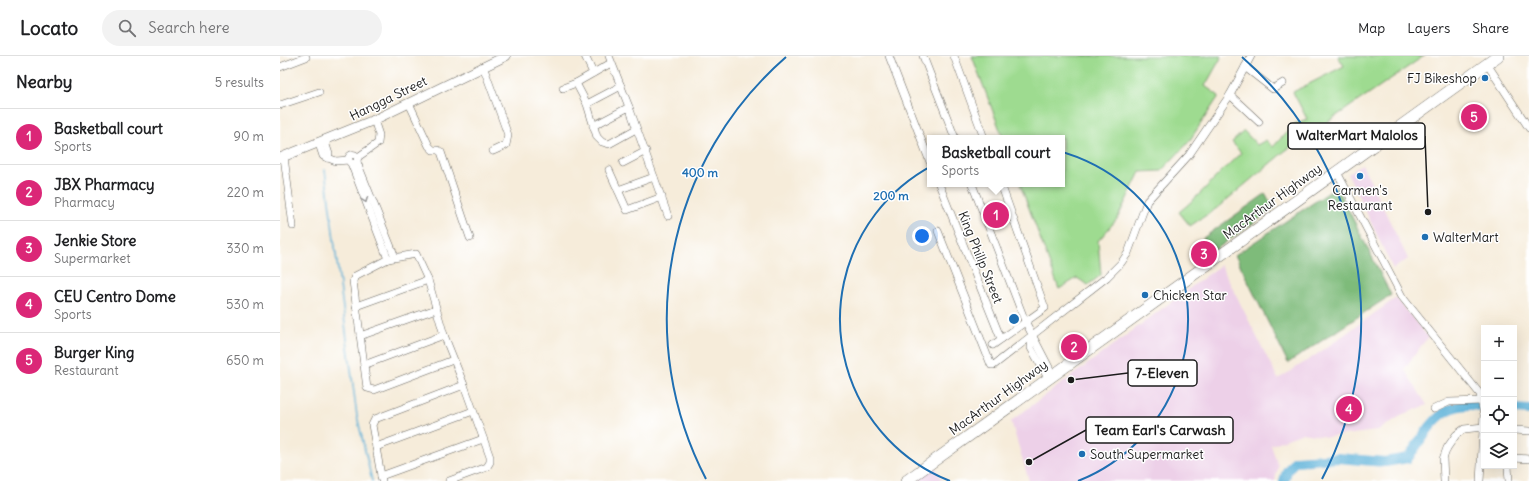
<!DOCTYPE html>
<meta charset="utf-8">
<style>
:root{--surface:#fff;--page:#f2f2f2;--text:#202124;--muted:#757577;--line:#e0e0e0;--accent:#db2777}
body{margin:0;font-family:Delius,sans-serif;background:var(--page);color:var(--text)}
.controls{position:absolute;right:12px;bottom:12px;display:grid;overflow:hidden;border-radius:0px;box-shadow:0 4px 16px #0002}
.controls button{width:36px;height:36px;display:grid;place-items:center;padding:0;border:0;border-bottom:1px solid var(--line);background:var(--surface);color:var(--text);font:20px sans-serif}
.you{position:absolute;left:642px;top:180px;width:14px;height:14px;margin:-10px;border:3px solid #fff;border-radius:50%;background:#1a73e8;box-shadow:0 0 0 6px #1a73e833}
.badge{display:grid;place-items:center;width:26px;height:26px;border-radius:50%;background:var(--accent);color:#fff;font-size:13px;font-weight:700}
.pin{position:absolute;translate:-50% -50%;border:2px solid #fff;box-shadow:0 1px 4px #0006}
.popup{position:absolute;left:647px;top:79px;width:138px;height:52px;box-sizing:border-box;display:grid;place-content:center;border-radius:0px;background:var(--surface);filter:drop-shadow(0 1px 3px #0005);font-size:13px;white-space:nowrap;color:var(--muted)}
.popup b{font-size:15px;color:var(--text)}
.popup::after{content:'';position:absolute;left:50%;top:100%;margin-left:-8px;border:8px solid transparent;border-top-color:var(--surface)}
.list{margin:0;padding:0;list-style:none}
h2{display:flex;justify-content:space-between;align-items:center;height:52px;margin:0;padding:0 16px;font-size:17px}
h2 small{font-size:13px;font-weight:400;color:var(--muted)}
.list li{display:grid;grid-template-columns:26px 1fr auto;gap:12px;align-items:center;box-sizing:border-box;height:56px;padding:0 16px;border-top:1px solid var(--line)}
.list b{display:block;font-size:15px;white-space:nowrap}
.list p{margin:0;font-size:13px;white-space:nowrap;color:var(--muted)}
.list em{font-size:13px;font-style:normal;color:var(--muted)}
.icon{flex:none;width:22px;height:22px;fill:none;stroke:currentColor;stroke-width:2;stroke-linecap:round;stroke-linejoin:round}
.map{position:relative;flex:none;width:1249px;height:425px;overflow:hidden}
header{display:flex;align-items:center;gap:24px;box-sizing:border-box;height:56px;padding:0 20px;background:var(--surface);border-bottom:1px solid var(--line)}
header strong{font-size:19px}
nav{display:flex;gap:22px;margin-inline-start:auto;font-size:14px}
.search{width:280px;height:36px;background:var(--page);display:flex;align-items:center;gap:10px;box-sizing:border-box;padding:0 14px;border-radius:22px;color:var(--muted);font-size:15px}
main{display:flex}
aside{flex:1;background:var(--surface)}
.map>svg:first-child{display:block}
</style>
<header>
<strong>Locato</strong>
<div class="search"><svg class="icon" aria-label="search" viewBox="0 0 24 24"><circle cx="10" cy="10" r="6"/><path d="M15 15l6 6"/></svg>Search here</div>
<nav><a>Map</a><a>Layers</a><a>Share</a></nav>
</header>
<main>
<aside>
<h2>Nearby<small>5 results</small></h2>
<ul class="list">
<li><span class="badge">1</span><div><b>Basketball court</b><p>Sports</p></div><em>90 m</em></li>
<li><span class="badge">2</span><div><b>JBX Pharmacy</b><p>Pharmacy</p></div><em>220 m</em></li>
<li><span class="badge">3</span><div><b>Jenkie Store</b><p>Supermarket</p></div><em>330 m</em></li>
<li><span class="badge">4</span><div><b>CEU Centro Dome</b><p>Sports</p></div><em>530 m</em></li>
<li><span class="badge">5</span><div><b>Burger King</b><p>Restaurant</p></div><em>650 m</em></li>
</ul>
</aside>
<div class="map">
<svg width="1249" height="425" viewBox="0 0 1249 425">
<rect width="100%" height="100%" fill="#fff"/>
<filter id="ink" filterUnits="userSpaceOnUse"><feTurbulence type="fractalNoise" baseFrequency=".025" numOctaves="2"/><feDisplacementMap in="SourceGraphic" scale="8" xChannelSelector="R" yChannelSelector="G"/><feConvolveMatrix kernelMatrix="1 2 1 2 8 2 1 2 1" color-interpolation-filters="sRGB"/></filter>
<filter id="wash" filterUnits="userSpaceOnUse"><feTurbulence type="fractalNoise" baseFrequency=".012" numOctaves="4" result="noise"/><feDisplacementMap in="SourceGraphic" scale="16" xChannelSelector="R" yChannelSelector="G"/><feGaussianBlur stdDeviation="0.9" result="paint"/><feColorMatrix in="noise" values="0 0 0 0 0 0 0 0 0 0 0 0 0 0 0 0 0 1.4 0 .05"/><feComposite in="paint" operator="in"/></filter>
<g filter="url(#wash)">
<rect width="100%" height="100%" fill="#f6ecda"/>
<g fill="#edd0e8">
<path d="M1082,108L1128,203L1113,213L1068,118Z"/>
<path d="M941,209L998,323L1033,301L1116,242L1148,281L1124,313L1147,349L1124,358L1097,375L1047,381L1023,377L991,389L998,410L995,425H749L731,365Z"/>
<path d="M655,410L662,425H640L639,423Z"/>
</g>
<g fill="#9edb90" stroke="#5d7c56">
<path d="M692,0H942L925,30L939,40L908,87L881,115L860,116L837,163L818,185L821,219L808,229L797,222L779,233L740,128H782V82H723Z"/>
<path d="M1058,0H1144L1005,95L937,152L910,170L899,156C922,138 939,116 961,97L952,86L964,75L977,89L986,84L993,91L1014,68L1027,63L1013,36L1064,10Z"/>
<path d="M723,150L727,160L709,168L705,158Z"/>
</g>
<g fill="#7ebb7a" stroke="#4d6c4b">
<path d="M1057,131L1111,239L1008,307L955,199Z"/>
<path d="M985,138L995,152L932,196L923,182Z"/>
</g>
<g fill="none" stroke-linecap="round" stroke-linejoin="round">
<path stroke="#5cb1d8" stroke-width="1.5" d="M45,114L77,360L92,425"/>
<g stroke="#5cb1d8" stroke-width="10">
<path d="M1234,353L1249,354"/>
<path d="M1004,425L1007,415L1015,405L1058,402L1105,406L1128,402C1149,373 1163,340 1204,351"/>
</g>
</g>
</g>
<g filter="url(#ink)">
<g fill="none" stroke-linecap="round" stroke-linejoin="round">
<g stroke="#68655e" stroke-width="8">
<g id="minor">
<path d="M305,0L313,17"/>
<path d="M329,0L349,51L388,160"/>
<path d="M609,0L650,106"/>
<path d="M643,0L675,82"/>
<path d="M674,0L704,82"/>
<path d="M1207,8L1249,72"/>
<path d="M203,10L228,79L226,89L213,95"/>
<path d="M0,11L26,1"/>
<path d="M965,11L993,33L1003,27"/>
<path d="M296,27L307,48L317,81L322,86L329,88L356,73"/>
<path d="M283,32L296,27L331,7"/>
<path d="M950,39L979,66"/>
<path d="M129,47L149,90L153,94H158L161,96L190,182"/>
<path d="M307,48L341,30"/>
<path d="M0,49L39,36"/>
<path d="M313,70L349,51"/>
<path d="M45,86L49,98L47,102"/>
<path d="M39,88L43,100L56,105L69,104"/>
<circle cx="73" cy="103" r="4.5"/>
<path d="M4,101L13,170"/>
<path d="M78,101L98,87L99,79L94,64"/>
<path d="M77,106L115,201"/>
<path d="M71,107L108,203"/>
<path d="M343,107L366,95"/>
<path d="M329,114L347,154L382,141"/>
<path d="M1057,116L1123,242L1200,338L1204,359L1200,425"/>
<path d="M659,128L721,283"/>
<path d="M692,128L745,265L773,319"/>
<path d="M338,134L374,121"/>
<path d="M658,175L711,309H714L827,221L841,207L848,197L867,145L909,99L950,39L971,0"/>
<path d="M76,250L148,224"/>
<path d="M752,279L751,292L768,322"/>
<path d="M80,280L156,253"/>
<path d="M713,289L765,252L721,128"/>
<path d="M84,309L164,279"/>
<path d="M1154,353L1169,346L1202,345"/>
<path d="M1234,374L1249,375"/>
<path d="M96,391L193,355"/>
<path d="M1234,402L1249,403"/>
<path d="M1228,410L1229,425"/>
<path d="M101,420L203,383"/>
<path d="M102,425L92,369L95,363L184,329"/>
<path d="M169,425L207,411L210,406V401L184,329L164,279L148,224L136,198L108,203L75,220L73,225L87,332L94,334L173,304"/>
<path d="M1164,425L1163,403L1167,392L1176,379L1184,373L1204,371"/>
</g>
</g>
<g stroke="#68655e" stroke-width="10">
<path id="tertiary" d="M0,102L94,64L226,0"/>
</g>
<g stroke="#68655e" stroke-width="12">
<path id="trunk" d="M626,425L1218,0"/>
</g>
<use href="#minor" stroke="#fff" stroke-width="7"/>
<use href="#tertiary" stroke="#fff" stroke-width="9"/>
<use href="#trunk" stroke="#fff" stroke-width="11"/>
</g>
<defs><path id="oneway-chevron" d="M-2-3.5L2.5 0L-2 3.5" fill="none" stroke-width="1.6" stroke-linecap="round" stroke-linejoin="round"/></defs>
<use stroke="#999" href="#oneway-chevron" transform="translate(85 144) rotate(69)"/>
</g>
<g fill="none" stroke="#1f6fb2" stroke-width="2">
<path d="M670 425A174 174 0 1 1 798 425"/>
<path d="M426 423A347 347 0 0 1 506 1M962 1A347 347 0 0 1 1042 423"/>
</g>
<g fill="#1f6fb2" stroke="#fff" stroke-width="1.5">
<circle cx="1205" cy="22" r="4"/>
<circle cx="1080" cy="120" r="4"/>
<circle cx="1145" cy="181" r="4"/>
<circle cx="865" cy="239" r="4"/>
<circle cx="802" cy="398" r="4"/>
</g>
<g text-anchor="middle" stroke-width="3" stroke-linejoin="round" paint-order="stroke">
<g font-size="13" fill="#1c1c1c" stroke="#fff" text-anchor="start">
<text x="1197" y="27" text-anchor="end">FJ Bikeshop</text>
<text x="1080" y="139" text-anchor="middle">Carmen's<tspan x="1080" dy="15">Restaurant</tspan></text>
<text x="1153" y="186">WalterMart</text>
<text x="873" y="244">Chicken Star</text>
<text x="810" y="403">South Supermarket</text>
</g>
<g font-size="13" fill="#1c1c1c" stroke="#fff">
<text transform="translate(108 42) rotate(-26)" y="5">Hangga Street</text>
<text transform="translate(992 145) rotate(-36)" y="5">MacArthur Highway</text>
<text transform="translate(701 201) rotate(68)" y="5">King Phillp Street</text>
<text transform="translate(718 341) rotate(-36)" y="5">MacArthur Highway</text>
</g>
</g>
<circle cx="734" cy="263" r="6" fill="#1f6fb2" stroke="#fff" stroke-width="2"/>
<g font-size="12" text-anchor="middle" font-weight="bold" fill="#1f6fb2" stroke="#fff" stroke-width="3" stroke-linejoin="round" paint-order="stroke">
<text x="420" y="121">400 m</text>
<text x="611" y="144">200 m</text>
</g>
<path fill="none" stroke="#1c1c1c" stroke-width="1.5" d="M1148 156L1145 80M791 324L848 317M749 406L806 374"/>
<g fill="#1c1c1c" stroke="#fff" stroke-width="1.5">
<circle cx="1148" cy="156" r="4"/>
<circle cx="791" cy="324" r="4"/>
<circle cx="749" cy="406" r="4"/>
</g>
<g fill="#fff" stroke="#1c1c1c" stroke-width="1.5">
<rect x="1008" y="67" width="137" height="26" rx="4"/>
<rect x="848" y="304" width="69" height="26" rx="4"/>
<rect x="806" y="361" width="147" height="26" rx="4"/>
</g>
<g font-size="14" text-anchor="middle" font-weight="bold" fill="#1c1c1c">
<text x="1077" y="84">WalterMart Malolos</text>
<text x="882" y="322">7-Eleven</text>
<text x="880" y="379">Team Earl's Carwash</text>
</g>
</svg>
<div class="controls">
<button>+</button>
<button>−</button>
<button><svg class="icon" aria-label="locate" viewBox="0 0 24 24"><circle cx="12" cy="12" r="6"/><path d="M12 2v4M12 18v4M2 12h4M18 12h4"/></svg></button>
<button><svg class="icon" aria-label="layers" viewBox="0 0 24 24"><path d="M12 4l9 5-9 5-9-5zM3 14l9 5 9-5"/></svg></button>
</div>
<div class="you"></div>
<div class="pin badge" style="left:716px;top:159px">1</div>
<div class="popup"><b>Basketball court</b>Sports</div>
<div class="pin badge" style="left:794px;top:291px">2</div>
<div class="pin badge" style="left:924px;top:198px">3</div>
<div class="pin badge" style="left:1069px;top:353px">4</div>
<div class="pin badge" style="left:1194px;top:61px">5</div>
</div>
</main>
